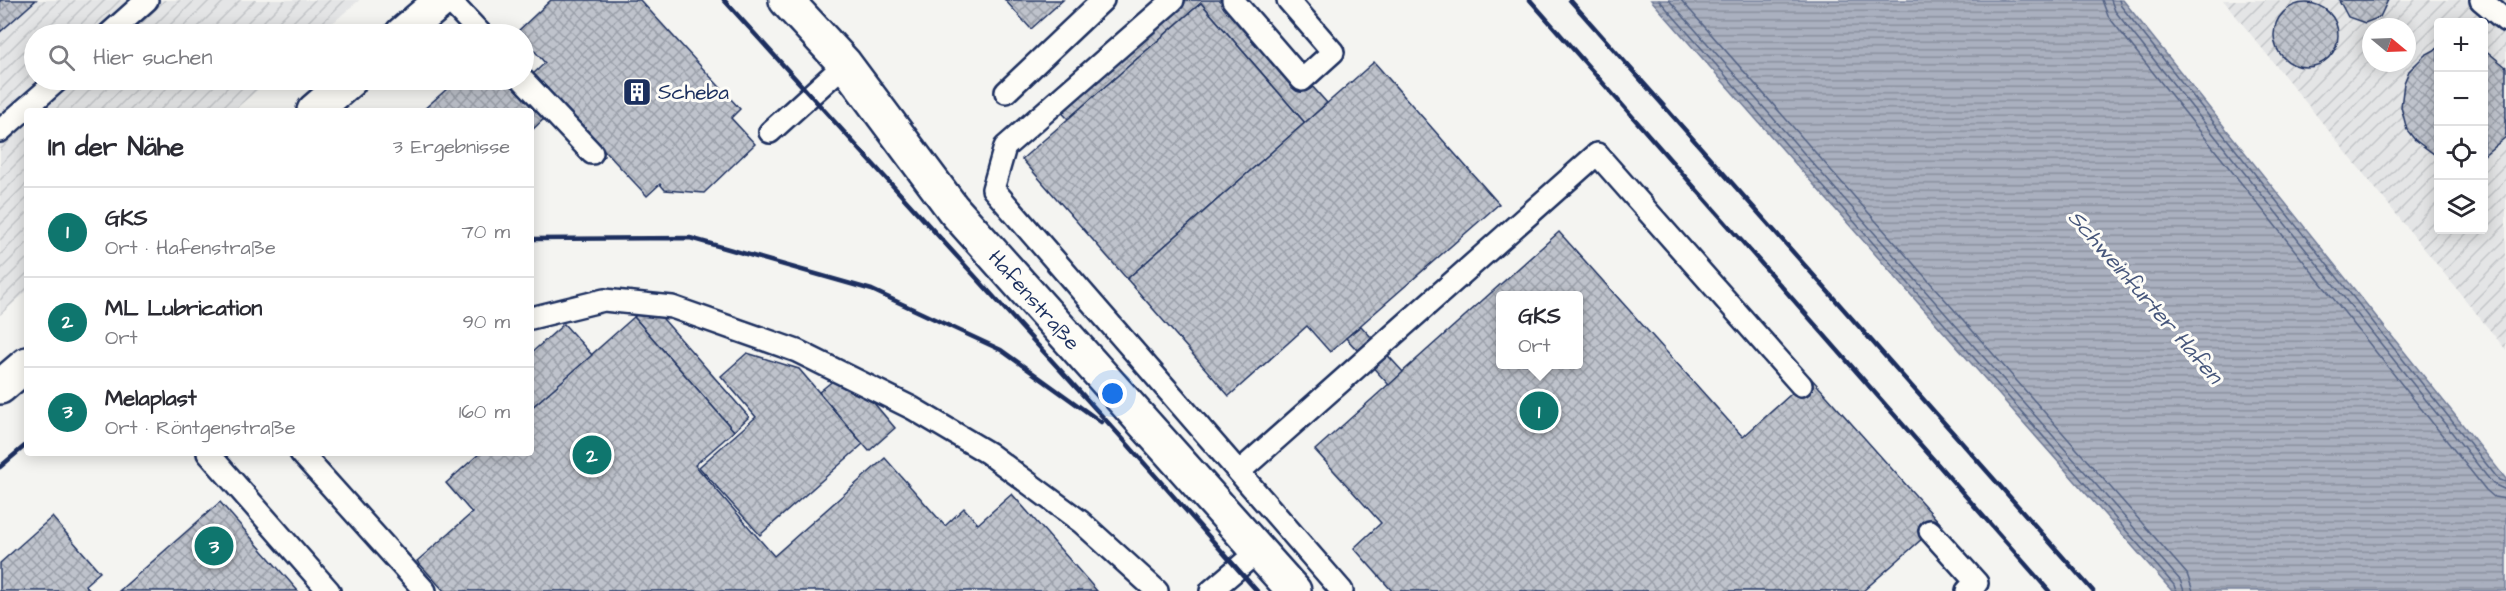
<!DOCTYPE html>
<html lang="de">
<meta charset="utf-8">
<style>
:root{--surface:#fff;--page:#f7f7f7;--text:#2b2b33;--muted:#7c7c81;--line:#e1e1e2;--accent:#0f766e}
body{margin:0;font-family:"Architects Daughter",sans-serif;background:var(--page);color:var(--text)}
.controls{position:absolute;right:18px;top:18px;display:grid;overflow:hidden;border-radius:6px;box-shadow:0 3px 15px #0003}
.controls button{width:54px;height:54px;display:grid;place-items:center;padding:0;border:0;border-bottom:2px solid var(--line);background:var(--surface);color:var(--text);font:30px sans-serif}
.compass{position:absolute;left:2362px;top:18px;width:54px;height:54px;border-radius:50%;background:var(--surface);box-shadow:0 3px 15px #0003;rotate:109deg}
.you{position:absolute;left:1113px;top:394px;width:21px;height:21px;margin:-15px;border:4px solid #fff;border-radius:50%;background:#1a73e8;box-shadow:0 0 0 9px #1a73e833}
.badge{display:grid;place-items:center;width:39px;height:39px;border-radius:50%;background:var(--accent);color:#fff;font-size:20px;font-weight:700}
.pin{position:absolute;translate:-50% -50%;border:3px solid #fff;box-shadow:0 2px 6px #0006}
.popup{position:absolute;left:1496px;top:291px;width:87px;height:78px;box-sizing:border-box;display:grid;place-content:center;border-radius:6px;background:var(--surface);filter:drop-shadow(0 2px 4px #0005);font-size:20px;white-space:nowrap;color:var(--muted)}
.popup b{font-size:22px;color:var(--text)}
.popup::after{content:'';position:absolute;left:50%;top:100%;margin-left:-12px;border:12px solid transparent;border-top-color:var(--surface)}
.list{margin:0;padding:0;list-style:none}
h2{display:flex;justify-content:space-between;align-items:center;height:78px;margin:0;padding:0 24px;font-size:26px}
h2 small{font-size:20px;font-weight:400;color:var(--muted)}
.list li{display:grid;grid-template-columns:39px 1fr auto;gap:18px;align-items:center;box-sizing:border-box;height:90px;padding:0 24px;border-top:2px solid var(--line)}
.list b{display:block;font-size:22px;white-space:nowrap}
.list p{margin:0;font-size:20px;white-space:nowrap;color:var(--muted)}
.list em{font-size:20px;font-style:normal;color:var(--muted)}
.icon{flex:none;width:33px;height:33px;fill:none;stroke:currentColor;stroke-width:2;stroke-linecap:round;stroke-linejoin:round}
.map{position:relative;flex:none;width:2506px;height:591px;overflow:hidden}
.search{position:absolute;background:var(--surface);box-shadow:0 3px 15px #0003;left:24px;top:24px;width:510px;height:66px;display:flex;align-items:center;gap:15px;box-sizing:border-box;padding:0 21px;border-radius:33px;color:var(--muted);font-size:22px}
.panel{position:absolute;background:var(--surface);box-shadow:0 3px 15px #0003;left:24px;top:108px;width:510px;height:348px;border-radius:6px}
.map>svg:first-child{display:block}
</style>
<div class="map">
<svg width="2506" height="591" viewBox="0 0 2506 591">
<defs>
<pattern id="industrial-furrows" width="10" height="10" patternUnits="userSpaceOnUse" patternTransform="scale(1.5)"><rect width="10" height="10" fill="#e4e5e6"/><path d="M-1 1l2-2M0 10L10 0M9 11l2-2" fill="none" stroke="#c3c5c8"/></pattern>
<pattern id="water-rules" width="6" height="5" patternUnits="userSpaceOnUse" patternTransform="scale(1.5)"><rect width="6" height="5" fill="#aab0bf"/><path d="M0 2.5h6" fill="none" stroke="#8a909e"/></pattern>
<pattern id="building-cross-hatch" width="8" height="8" patternUnits="userSpaceOnUse" patternTransform="scale(1.5)"><rect width="8" height="8" fill="#bfc3cc"/><path d="M0 0l8 8M0 8l8-8" fill="none" stroke="#9a9fa9"/></pattern>
</defs>
<rect width="100%" height="100%" fill="#f4f4f1"/>
<filter id="ink" filterUnits="userSpaceOnUse"><feTurbulence type="fractalNoise" baseFrequency=".0167" numOctaves="2"/><feDisplacementMap in="SourceGraphic" scale="12" xChannelSelector="R" yChannelSelector="G"/><feConvolveMatrix kernelMatrix="1 2 1 2 8 2 1 2 1" color-interpolation-filters="sRGB"/></filter>
<g filter="url(#ink)">
<g fill="url(#industrial-furrows)" fill-rule="evenodd">
<path d="M0,0H359L320,34H34V80H269L233,111H27V291L0,315Z"/>
<path d="M2223,0H2506V350ZM2438,22H2484V230H2438ZM2371,27H2407V63H2371Z"/>
</g>
<path fill="url(#water-rules)" stroke="#717c98" stroke-width="1.5" d="M1651,0H2123L2506,479V591H2172Z"/>
<g fill="none" stroke-linecap="round" stroke-linejoin="round">
<g stroke="#546385" stroke-width="1.5">
<path d="M1659,0L2174,585L2176,591"/>
<path d="M1669,0L2180,580L2184,591"/>
<path d="M1681,0L2187,574L2193,591"/>
<path d="M2102,0L2108,16L2486,490L2494,497L2506,499"/>
<path d="M2111,0L2115,11L2493,484L2506,490"/>
<path d="M2119,0L2121,6L2499,480L2506,482"/>
</g>
</g>
<g fill="url(#building-cross-hatch)" stroke="#1b2f5e" stroke-width="1.5" fill-rule="evenodd">
<path d="M0,0H36L0,32Z"/>
<path d="M551,0H640L740,109L731,118L755,144L704,193L665,190L660,184L647,196L533,74L545,63L524,39V34L517,32Z"/>
<path d="M1005,0H1063L1031,29Z"/>
<path d="M1158,0H1236L1327,103L1305,123L1201,3L1068,119L1048,98Z"/>
<path d="M2339,0H2388L2380,17L2365,23L2348,17Z"/>
<circle cx="2306" cy="35" r="32"/>
<path d="M1201,3L1305,123L1127,279L1022,159Z"/>
<path d="M2438,48V157L2415,140L2407,130L2401,107L2404,83L2409,71L2425,55Z"/>
<path d="M2484,49L2506,67V137L2484,155Z"/>
<path d="M1374,62L1499,204L1330,352L1307,326L1229,396L1127,279Z"/>
<path d="M457,80H513L546,117L531,131V111H422Z"/>
<path d="M1559,232L1743,437L1810,377L1940,523L1863,591H1392L1354,548L1381,523L1315,450ZM1500,296H1578V364H1500Z"/>
<path d="M650,304L749,417L734,431L634,317Z"/>
<path d="M634,317L734,431L695,465L774,556L885,458L945,526L964,508L978,524L1012,494L1097,591H444L417,561L472,513L446,483L480,453H531V408Z"/>
<path d="M564,324L592,355L531,408V353Z"/>
<path d="M1361,326L1403,372L1389,385L1346,338Z"/>
<path d="M747,353L799,369L863,444L760,535L699,467L756,417L721,376Z"/>
<path d="M846,370L895,428L869,451L819,392Z"/>
<path d="M220,502L298,591H119Z"/>
<path d="M52,517L100,572L85,585L90,591H0V563Z"/>
</g>
<g fill="none" stroke-linecap="round" stroke-linejoin="round">
<g stroke="#1b2f5e" stroke-width="26">
<g id="lane">
<path d="M449,0L481,34"/>
<path d="M1173,0L1005,147L993,189L1342,591"/>
<path d="M1233,0L1302,80L1333,52L1288,0"/>
<path d="M2481,0L2506,21"/>
<path d="M109,34L147,0"/>
<path d="M523,80L592,153"/>
<path d="M1006,92L1103,0"/>
<path d="M0,131L58,80"/>
<path d="M770,132L845,64"/>
<path d="M531,318L604,300L672,307L797,351L912,408L988,453L1081,522L1157,591"/>
<path d="M208,453L329,591"/>
<path d="M301,453L425,591"/>
<path d="M1239,472L1597,154L1801,385"/>
<path d="M1930,531L1977,583L1967,591"/>
<path d="M1211,591L1258,551"/>
</g>
</g>
<g stroke="#1b2f5e" stroke-width="38">
<g id="street">
<path id="s1" d="M786,0L845,64L953,209L1294,591"/>
</g>
</g>
<g stroke="#1b2f5e" stroke-width="38">
<g id="secondary">
<path d="M402,34L442,0"/>
<path d="M314,111L350,80"/>
<path d="M0,387L27,364"/>
</g>
</g>
<use href="#lane" stroke="#fdfcf7" stroke-width="21"/>
<use href="#street" stroke="#fdfcf7" stroke-width="33"/>
<use href="#secondary" stroke="#fdfcf7" stroke-width="33"/>
<g stroke="#1b2f5e" stroke-width="4.5">
<path d="M724,0L1122,438L1257,591"/>
<path d="M1530,0L2049,591"/>
<path d="M1570,0L2093,591"/>
<path d="M531,239L690,238L872,290L1001,350L1101,422"/>
<path d="M0,467L27,444"/>
</g>
</g>
</g>
<defs>
<g id="building-square" transform="scale(1.5)"><rect x="-9" y="-9" width="18" height="18" rx="4" fill="#1b2f5e" stroke="#fdfcf7"/><path d="M-4-6H4V6H1V3H-1V6H-4ZM-2.5-4.3h1.7v1.8h-1.7ZM.8-4.3h1.7v1.8H.8ZM-2.5-1h1.7V.8h-1.7ZM.8-1h1.7V.8H.8Z" fill="#fff"/></g>
</defs>
<g fill-rule="evenodd">
<use href="#building-square" x="637" y="92"/>
</g>
<g text-anchor="middle" stroke-width="6" stroke-linejoin="round" paint-order="stroke">
<g font-size="21" fill="#1b2f5e" stroke="#fdfcf7" text-anchor="start">
<text x="658" y="99">Scheba</text>
</g>
<g font-size="21" fill="#1b2f5e" stroke="#fdfcf7">
<text dy="7" stroke="none"><textPath href="#s1" startOffset="390">Hafenstraße</textPath></text>
</g>
<g font-size="22" font-style="italic" fill="#46567b" stroke="#fdfcf7">
<text transform="translate(2146 296) rotate(49)" y="8">Schweinfurter Hafen</text>
</g>
</g>
</svg>
<div class="controls">
<button>+</button>
<button>−</button>
<button><svg class="icon" aria-label="locate" viewBox="0 0 24 24"><circle cx="12" cy="12" r="6"/><path d="M12 2v4M12 18v4M2 12h4M18 12h4"/></svg></button>
<button><svg class="icon" aria-label="layers" viewBox="0 0 24 24"><path d="M12 4l9 5-9 5-9-5zM3 14l9 5 9-5"/></svg></button>
</div>
<svg class="compass" viewBox="-18 -18 36 36"><path d="M0-13l5 13h-10z" fill="#e53935"/><path d="M0 13l5-13h-10z" fill="#7c7c81"/></svg>
<div class="you"></div>
<div class="pin badge" style="left:1539px;top:411px">1</div>
<div class="popup"><b>GKS</b>Ort</div>
<div class="pin badge" style="left:592px;top:455px">2</div>
<div class="pin badge" style="left:214px;top:546px">3</div>
<div class="search"><svg class="icon" aria-label="search" viewBox="0 0 24 24"><circle cx="10" cy="10" r="6"/><path d="M15 15l6 6"/></svg>Hier suchen</div>
<section class="panel">
<h2>In der Nähe<small>3 Ergebnisse</small></h2>
<ul class="list">
<li><span class="badge">1</span><div><b>GKS</b><p>Ort · Hafenstraße</p></div><em>70 m</em></li>
<li><span class="badge">2</span><div><b>ML Lubrication</b><p>Ort</p></div><em>90 m</em></li>
<li><span class="badge">3</span><div><b>Melaplast</b><p>Ort · Röntgenstraße</p></div><em>160 m</em></li>
</ul>
</section>
</div>
